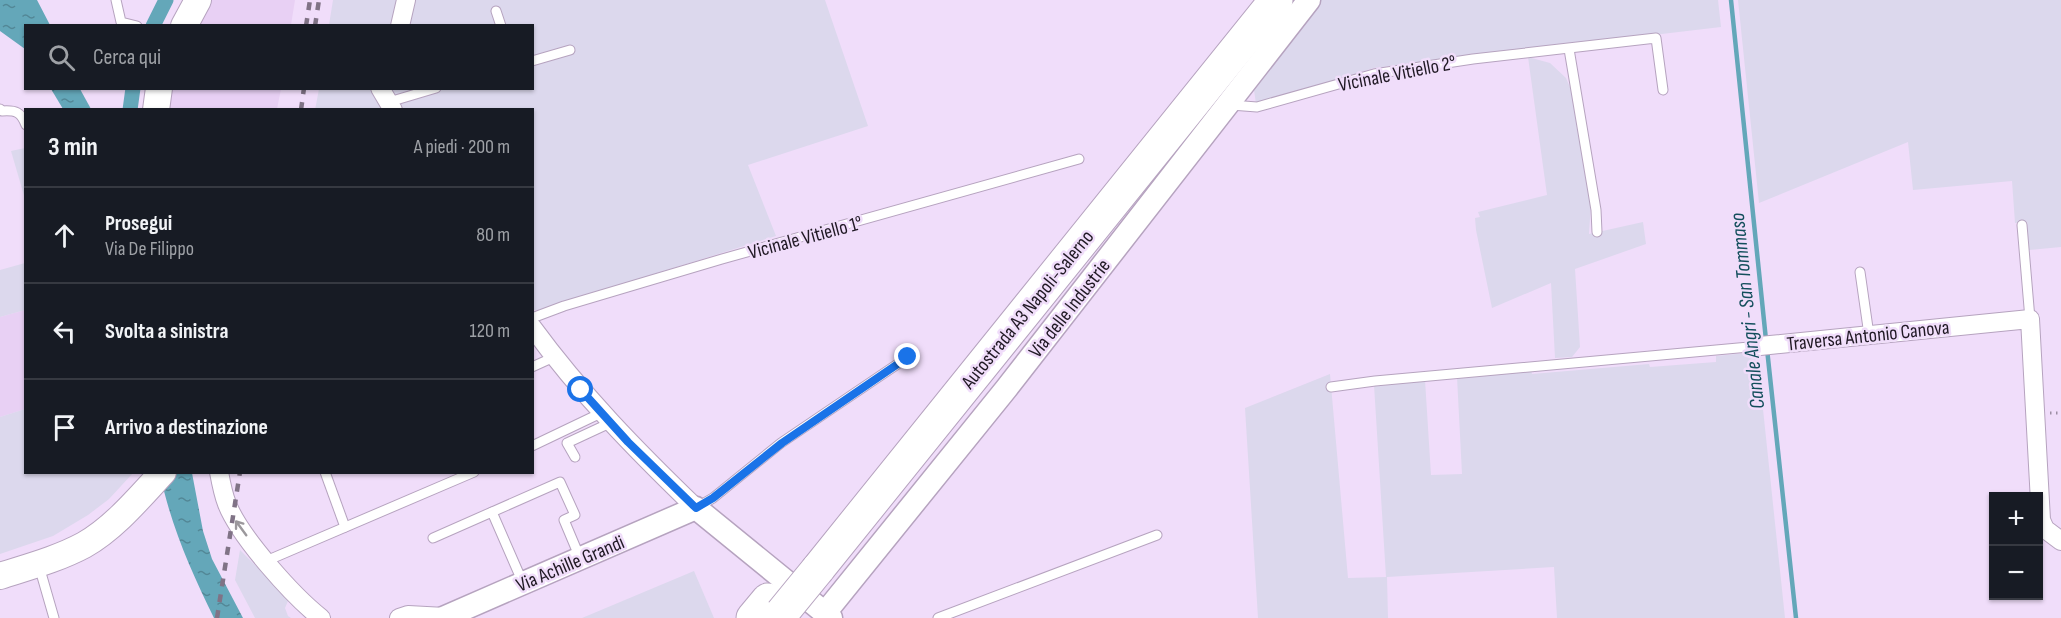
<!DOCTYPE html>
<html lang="it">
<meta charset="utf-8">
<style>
:root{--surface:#171b24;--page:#20242c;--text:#f1f3f6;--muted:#9ea1a6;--line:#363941}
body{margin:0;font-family:"Sofia Sans Condensed",sans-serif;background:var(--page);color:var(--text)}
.controls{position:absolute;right:18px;bottom:18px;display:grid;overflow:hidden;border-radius:0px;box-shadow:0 2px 4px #0004}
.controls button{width:54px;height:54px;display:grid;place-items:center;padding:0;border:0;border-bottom:2px solid var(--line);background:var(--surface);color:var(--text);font:30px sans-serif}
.stop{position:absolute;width:18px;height:18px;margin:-14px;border:4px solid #1a73e8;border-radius:50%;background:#fff}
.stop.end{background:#1a73e8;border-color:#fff;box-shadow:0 2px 6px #0008}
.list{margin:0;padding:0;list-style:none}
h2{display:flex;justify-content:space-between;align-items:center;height:78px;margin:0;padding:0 24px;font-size:26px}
h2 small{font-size:20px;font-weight:400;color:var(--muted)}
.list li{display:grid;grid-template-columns:39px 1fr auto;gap:18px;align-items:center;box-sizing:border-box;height:96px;padding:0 24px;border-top:2px solid var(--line)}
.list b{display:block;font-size:22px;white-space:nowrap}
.list p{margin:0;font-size:20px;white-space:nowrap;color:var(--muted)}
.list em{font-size:20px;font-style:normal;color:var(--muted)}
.icon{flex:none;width:33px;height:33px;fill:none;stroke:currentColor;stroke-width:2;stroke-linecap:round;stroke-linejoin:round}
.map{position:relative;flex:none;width:2061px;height:618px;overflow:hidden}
.search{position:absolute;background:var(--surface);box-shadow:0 2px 4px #0004;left:24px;top:24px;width:510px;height:66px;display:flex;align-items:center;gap:15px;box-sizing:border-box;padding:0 21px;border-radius:0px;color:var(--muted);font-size:22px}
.panel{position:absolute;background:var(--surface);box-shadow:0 2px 4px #0004;left:24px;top:108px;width:510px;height:366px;border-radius:0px}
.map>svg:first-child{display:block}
</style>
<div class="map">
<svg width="2061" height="618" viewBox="0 0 2061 618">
<defs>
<pattern id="water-ripples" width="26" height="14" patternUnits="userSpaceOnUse" patternTransform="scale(1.5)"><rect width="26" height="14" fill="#64a7b9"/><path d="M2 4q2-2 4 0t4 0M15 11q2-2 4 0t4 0" fill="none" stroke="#528796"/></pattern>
</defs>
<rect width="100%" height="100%" fill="#f0ddfa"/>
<g fill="#e8d0f4">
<path d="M210,0H295L291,25L197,26Z"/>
<path d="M170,89H281L277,109L165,110Z"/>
<path d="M25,310V409L0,417V317Z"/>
</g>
<g fill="#dcd8ed">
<path d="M333,0H825L868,126L748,165L776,236L539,310H533L532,110H315L319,89L532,88V26L329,25Z"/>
<path d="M1320,0H1718L1721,27L1374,68L1256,104L1254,90Z"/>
<path d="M1738,0H2061V247L2029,250L2027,222L2015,223L2012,181L1913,190L1908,142L1759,203Z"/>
<path d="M1528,57L1550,63L1566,78L1572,92L1591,203L1589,234L1643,222L1646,244L1575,269L1580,347L1572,357L1555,358L1551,283L1492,308L1476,230L1475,218L1480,217L1478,212L1547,195Z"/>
<path d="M25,148H26L25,199L11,151Z"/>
<path d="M25,263V310L0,317V270Z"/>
<path d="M1757,352L1785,618H1557L1554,567L1387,577L1388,618H1258L1245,408L1330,374L1348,578L1386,577L1374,385L1425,380L1431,475L1462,474L1457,377L1531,370L1532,374L1649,364L1650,367L1716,362V356Z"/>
<path d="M25,409L26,472L133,473L109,499L88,515L53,536L0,554V417Z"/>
<path d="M240,550L275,585L288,601L285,608L288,616L291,618H255L235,580Z"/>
<path d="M694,571L714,618H582Z"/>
</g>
<g fill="url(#water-ripples)">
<path d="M0,0H37L50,25L26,26L25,49L0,31Z"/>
<path d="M51,89H80L91,109H63Z"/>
<path d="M160,473H192L203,531L212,559L243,618H214C191,571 170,524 160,473Z"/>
</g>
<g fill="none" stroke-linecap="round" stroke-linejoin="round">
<g stroke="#64a7b9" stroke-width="4.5">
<path d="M1731,0L1766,340"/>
<path d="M1767,349L1796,618"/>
</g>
<g stroke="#64a7b9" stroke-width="15">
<path d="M153,26L166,0"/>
<path d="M130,110L133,88"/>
</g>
<g stroke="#b6a3bf" stroke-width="11">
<g id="service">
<path d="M116,0L121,22L137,26"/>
<path d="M496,11L501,26"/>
<path d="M1569,49L1596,210L1597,232"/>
<path d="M532,61L570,50"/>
<path d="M389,102L436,88"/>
<path d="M1231,105L1257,107L1374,74L1473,59L1656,38L1663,90"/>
<path d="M0,109L2,111C16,110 21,112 26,125"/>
<path d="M2022,225L2030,319"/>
<path d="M1860,272L1869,335"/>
<path d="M532,318L564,306L722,259L1079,159"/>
<path d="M532,367L554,357"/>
<path d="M1331,387L1375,381L1760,346"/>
<path d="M532,446L601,413"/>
<path d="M575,457L567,443L610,423"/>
<path d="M325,472L345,527"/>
<path d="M696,508L713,498L781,443L908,357"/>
<path d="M492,512L560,482L575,515L564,520L580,558"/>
<path d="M433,538L492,512L523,583"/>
<path d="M266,561L474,472"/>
<path d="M39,566L54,618"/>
<path d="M938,618L1157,535"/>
</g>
</g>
<g stroke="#b6a3bf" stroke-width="20">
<g id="minor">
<path d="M400,26L406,0"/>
<path d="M380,88L393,110"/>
<path d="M532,327C581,394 637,451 696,508"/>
<path d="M1760,346L2030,319L2041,520L2045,529L2061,541"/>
<path d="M219,472C221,483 223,494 227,504C240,537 293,596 321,618"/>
<path d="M399,618L408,615L445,617"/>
</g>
</g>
<g stroke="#b6a3bf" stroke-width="25">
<g id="tertiary">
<path d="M825,613L1006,389L1309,0"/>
<path d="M443,618L696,508L831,618"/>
</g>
</g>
<g stroke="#b6a3bf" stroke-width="28">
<g id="secondary">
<path d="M184,26L198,0"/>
<path d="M156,110L159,88"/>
<path d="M0,576C28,567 58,559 84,545C114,528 139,498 163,472"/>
</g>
</g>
<g stroke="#b6a3bf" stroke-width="35">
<g id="motorway">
<path d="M818,569L1276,0"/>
<path d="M753,618L768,600"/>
</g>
</g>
<path stroke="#9c8ea4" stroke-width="3" stroke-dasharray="1.5 4.5" stroke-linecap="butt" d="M2050,413H2061"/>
<use href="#service" stroke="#fff" stroke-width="9"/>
<use href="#minor" stroke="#fff" stroke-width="18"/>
<use href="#tertiary" stroke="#fff" stroke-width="22"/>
<use href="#secondary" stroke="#fff" stroke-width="26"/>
<use href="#motorway" stroke="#fff" stroke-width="33"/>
<g stroke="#807386" stroke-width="4.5" stroke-dasharray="8 8" stroke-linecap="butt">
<path d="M306,26L310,0"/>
<path d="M315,26L319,0"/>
<path d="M301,110L304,88"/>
<path d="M217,618L240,472"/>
</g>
<g stroke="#b6a3bf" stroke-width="35" stroke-linecap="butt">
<path id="motorway-bridge" d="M782,613L818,569"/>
</g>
<use href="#motorway-bridge" stroke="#fff" stroke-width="33"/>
</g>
<defs><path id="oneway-shaft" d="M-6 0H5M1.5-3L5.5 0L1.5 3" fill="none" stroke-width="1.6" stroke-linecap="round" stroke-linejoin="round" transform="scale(1.5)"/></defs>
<use stroke="#9b989c" href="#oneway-shaft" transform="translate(241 528) rotate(-126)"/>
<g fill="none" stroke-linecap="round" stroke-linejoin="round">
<path stroke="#1a73e8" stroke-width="8" d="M581,390L628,442L696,508L713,498L782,443L908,357"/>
</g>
<g text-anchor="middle" stroke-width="5" stroke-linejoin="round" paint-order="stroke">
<g font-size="20" fill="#201924" stroke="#f0ddfa">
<text transform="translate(1397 73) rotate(-11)" y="7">Vicinale Vitiello 2°</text>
<text transform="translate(805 237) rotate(-15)" y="7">Vicinale Vitiello 1°</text>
<text transform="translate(1069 308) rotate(-52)" y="7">Via delle Industrie</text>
<text transform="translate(1027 309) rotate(-51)" y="7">Autostrada A3 Napoli-Salerno</text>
<text transform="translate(1868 335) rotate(-6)" y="7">Traversa Antonio Canova</text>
<text transform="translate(570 563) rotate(-23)" y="7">Via Achille Grandi</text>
</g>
<g font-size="21" font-style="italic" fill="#134e5c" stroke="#f0ddfa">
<text transform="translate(1747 311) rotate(-96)" y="7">Canale Angri - San Tommaso</text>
</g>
</g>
</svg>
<div class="controls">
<button>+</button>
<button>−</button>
</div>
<div class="stop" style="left:581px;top:390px"></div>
<div class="stop end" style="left:908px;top:357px"></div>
<div class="search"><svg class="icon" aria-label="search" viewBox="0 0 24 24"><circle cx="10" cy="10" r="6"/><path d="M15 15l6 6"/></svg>Cerca qui</div>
<section class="panel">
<h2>3 min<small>A piedi · 200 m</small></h2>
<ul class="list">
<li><svg class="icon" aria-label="ahead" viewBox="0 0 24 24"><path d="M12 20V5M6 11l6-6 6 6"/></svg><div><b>Prosegui</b><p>Via De Filippo</p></div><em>80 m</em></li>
<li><svg class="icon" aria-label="left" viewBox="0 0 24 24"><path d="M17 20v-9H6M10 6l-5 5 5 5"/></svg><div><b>Svolta a sinistra</b></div><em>120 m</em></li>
<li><svg class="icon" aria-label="arrive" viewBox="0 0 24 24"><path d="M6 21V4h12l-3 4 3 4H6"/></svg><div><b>Arrivo a destinazione</b></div></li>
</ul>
</section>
</div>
